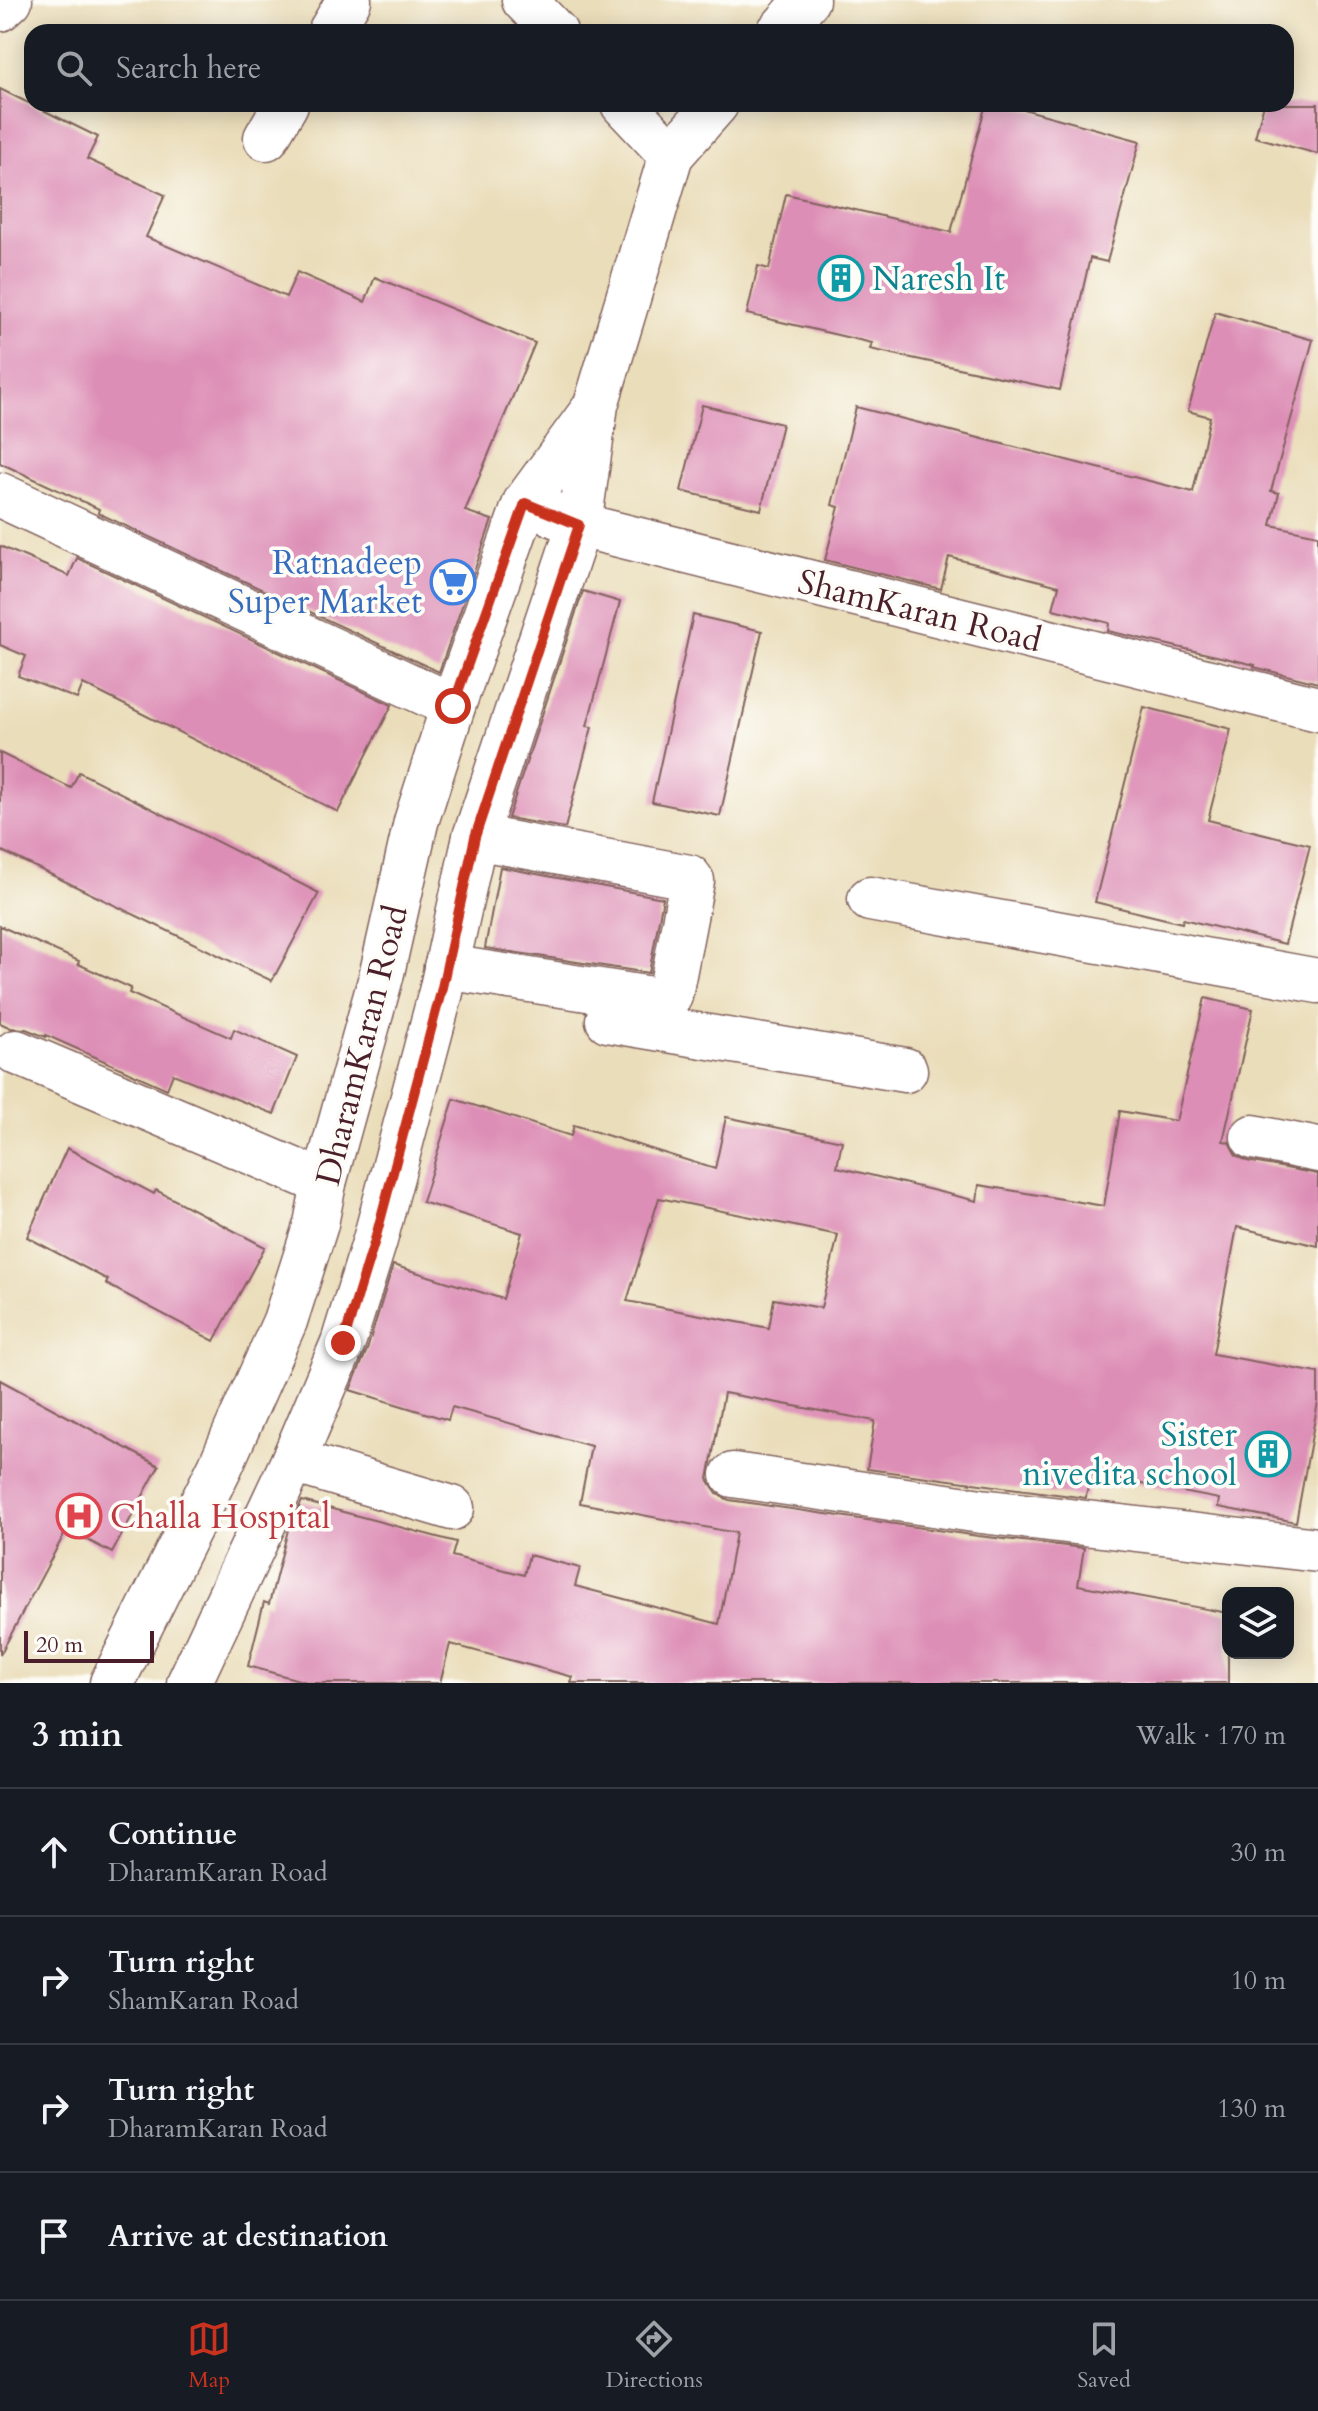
<!DOCTYPE html>
<meta charset="utf-8">
<style>
:root{--surface:#171b24;--page:#20242c;--text:#f1f3f6;--muted:#9ea1a6;--line:#363941;--accent:#c8321e}
body{margin:0;font-family:Cardo,serif;background:var(--page);color:var(--text)}
.controls{position:absolute;right:24px;bottom:24px;display:grid;overflow:hidden;border-radius:16px;box-shadow:0 4px 20px #0003}
.controls button{width:72px;height:72px;display:grid;place-items:center;padding:0;border:0;border-bottom:2px solid var(--line);background:var(--surface);color:var(--text);font:40px sans-serif}
.scale{position:absolute;left:24px;bottom:20px;width:130px;box-sizing:border-box;padding-left:8px;border:4px solid #4a1f2b;border-top:0;font-size:22px;line-height:28px;white-space:nowrap;color:#4a1f2b;-webkit-text-stroke:6px #fdfcf7;paint-order:stroke}
.stop{position:absolute;width:24px;height:24px;margin:-18px;border:6px solid #c8321e;border-radius:50%;background:#fff}
.stop.end{background:#c8321e;border-color:#fff;box-shadow:0 2px 8px #0008}
.list{margin:0;padding:0;list-style:none}
h2{display:flex;justify-content:space-between;align-items:center;height:104px;margin:0;padding:0 32px;font-size:34px}
h2 small{font-size:26px;font-weight:400;color:var(--muted)}
.list li{display:grid;grid-template-columns:52px 1fr auto;gap:24px;align-items:center;box-sizing:border-box;height:128px;padding:0 32px;border-top:2px solid var(--line)}
.list b{display:block;font-size:30px;white-space:nowrap}
.list p{margin:0;font-size:26px;white-space:nowrap;color:var(--muted)}
.list em{font-size:26px;font-style:normal;color:var(--muted)}
.icon{flex:none;width:44px;height:44px;fill:none;stroke:currentColor;stroke-width:2;stroke-linecap:round;stroke-linejoin:round}
.map{position:relative;flex:none;width:1318px;height:1683px;overflow:hidden}
.search{position:absolute;background:var(--surface);box-shadow:0 4px 20px #0003;left:24px;right:24px;top:24px;height:88px;display:flex;align-items:center;gap:20px;box-sizing:border-box;padding:0 28px;border-radius:24px;color:var(--muted);font-size:30px}
.sheet{height:616px;background:var(--surface)}
nav{display:flex;justify-content:space-around;align-items:center;box-sizing:border-box;height:112px;border-top:2px solid var(--line);background:var(--surface);font-size:22px;color:var(--muted)}
nav a{display:grid;justify-items:center;gap:4px}
nav .on{color:var(--accent)}
.map>svg:first-child{display:block}
</style>
<div class="map">
<svg width="1318" height="1683" viewBox="0 0 1318 1683">
<rect width="100%" height="100%" fill="#fdfcf7"/>
<filter id="ink" filterUnits="userSpaceOnUse"><feTurbulence type="fractalNoise" baseFrequency=".0125" numOctaves="2"/><feDisplacementMap in="SourceGraphic" scale="16" xChannelSelector="R" yChannelSelector="G"/><feConvolveMatrix kernelMatrix="1 2 1 2 8 2 1 2 1" color-interpolation-filters="sRGB"/></filter>
<filter id="wash" filterUnits="userSpaceOnUse"><feTurbulence type="fractalNoise" baseFrequency=".006" numOctaves="4" result="noise"/><feDisplacementMap in="SourceGraphic" scale="32" xChannelSelector="R" yChannelSelector="G"/><feGaussianBlur stdDeviation="1.8" result="paint"/><feColorMatrix in="noise" values="0 0 0 0 0 0 0 0 0 0 0 0 0 0 0 0 0 1.4 0 .05"/><feComposite in="paint" operator="in"/></filter>
<g filter="url(#wash)">
<rect width="100%" height="100%" fill="#eaddba"/>
<g id="blocks">
<g fill="#dd8eb6" fill-rule="evenodd">
<path d="M0,89L98,137L87,159L165,195L146,237L286,297L297,272L365,302L375,277L535,343L465,511L492,520L439,672L98,513L99,509L0,463Z"/>
<path d="M986,104H1005L1140,141L1107,262L1090,258L1060,390L870,349L872,343L747,314L758,266L769,269L786,194L951,232Z"/>
<path d="M1264,104H1318V154L1255,137Z"/>
<path d="M1215,312L1313,340L1271,491L1279,493L1271,525L1318,535V683L1254,667L1255,665L1108,631L1109,623L1053,609L1059,586L949,557L941,589L825,560L839,507L832,505L856,407L1193,492L1210,417L1188,411Z"/>
<path d="M702,405L782,424L761,510L681,491Z"/>
<path d="M0,546L69,576L77,558L392,705L338,812L83,684L77,699L18,676L26,656L0,645Z"/>
<path d="M583,591L620,602L587,726L592,727L565,828L508,818Z"/>
<path d="M693,615L762,631L720,816L652,802Z"/>
<path d="M1144,707L1231,729L1208,820L1310,845L1285,944L1183,919L1182,923L1095,902Z"/>
<path d="M0,753L71,788L79,772L319,893L272,981L0,850Z"/>
<path d="M500,867L663,898L649,973L485,948Z"/>
<path d="M0,926L79,961L78,964L131,988L129,993L231,1038L234,1029L297,1057L274,1114L173,1074L167,1089L46,1035V1037L26,1029L11,1028L0,1023Z"/>
<path d="M1205,998L1253,1009L1223,1141L1229,1142L1236,1155L1247,1161L1318,1174V1246L1237,1227L1213,1354L1318,1373V1402L1296,1522L1218,1507L1219,1499L1090,1474L1086,1498L867,1469L875,1421L724,1393L708,1479L717,1494L729,1500L978,1536L1084,1548L1078,1585L1228,1613V1683H571L573,1677L450,1644L440,1683H310L248,1666L264,1602L269,1604L288,1530L302,1501L456,1542L452,1556L524,1575L529,1555L580,1568L575,1586L719,1624L736,1533L580,1503L591,1446L452,1407L448,1420L350,1390L367,1350L393,1265L503,1299L522,1233L422,1202L454,1099L571,1136L574,1125L715,1169L726,1117L842,1141L837,1167L977,1201L979,1185L1104,1206L1120,1111L1176,1121ZM659,1198L838,1235L821,1308L774,1299L769,1328L627,1301Z"/>
<path d="M67,1148L154,1194L156,1190L265,1247L214,1341L106,1284L108,1280L27,1237Z"/>
<path d="M0,1380L159,1466L112,1553L67,1529L0,1655Z"/>
</g>
</g>
</g>
<g filter="url(#ink)">
<use href="#blocks" fill-opacity="0" stroke="#82625d" stroke-width="2"/>
<g fill="none" stroke-linecap="round" stroke-linejoin="round">
<g stroke="#82625d" stroke-width="47">
<g id="minor">
<path d="M524,0L555,32"/>
<path d="M0,9L10,0"/>
<path d="M330,32L349,0"/>
<path d="M779,32L807,0"/>
<path d="M266,138L286,104"/>
<path d="M671,155L716,104"/>
<path d="M0,495L453,706"/>
<path d="M553,514L579,525L1318,709"/>
<path d="M870,899L1318,981"/>
<path d="M446,967L658,1000L667,999L670,995L692,881L689,877L475,837"/>
<path d="M608,1020L905,1070"/>
<path d="M16,1052L324,1183"/>
<path d="M1253,1137L1318,1150"/>
<path d="M293,1461L452,1508"/>
<path d="M733,1475L981,1511L1318,1550"/>
<path d="M112,1683L220,1467L285,1321L316,1224L324,1183L381,977L416,822L453,706L525,503L593,410"/>
<path d="M189,1683L293,1461L343,1343L375,1240L441,992L475,837L579,525L596,405L671,155L623,104"/>
</g>
</g>
<use href="#minor" stroke="#fff" stroke-width="44"/>
</g>
</g>
<g fill="none" stroke-linecap="round" stroke-linejoin="round" filter="url(#ink)">
<path stroke="#c8321e" stroke-width="10" d="M343,1343L375,1240L441,992L475,837L579,525L525,503L453,706"/>
</g>
<defs>
<g id="building-ring" transform="scale(2.3)"><circle r="9.5" fill="#fdfcf7" stroke="#0f9aa8" stroke-width="1.5"/><path d="M-4-6H4V6H1V3H-1V6H-4ZM-2.5-4.3h1.7v1.8h-1.7ZM.8-4.3h1.7v1.8H.8ZM-2.5-1h1.7V.8h-1.7ZM.8-1h1.7V.8H.8Z" fill="#0f9aa8"/></g>
<g id="supermarket-ring" transform="scale(2.3)"><circle r="9.5" fill="#fdfcf7" stroke="#3f7fe0" stroke-width="1.5"/><path d="M-6-5.5h2.5l.6 2H6L4.5 2H-2.5L-4.4-4H-6ZM-1.5 3.2a1.3 1.3 0 1 0 .1 0ZM3 3.2a1.3 1.3 0 1 0 .1 0Z" fill="#3f7fe0"/></g>
<g id="hospital-ring" transform="scale(2.3)"><circle r="9.5" fill="#fdfcf7" stroke="#e0444e" stroke-width="1.5"/><path d="M-5-5h3v3.5h4V-5h3V5h-3V1.5h-4V5h-3Z" fill="#e0444e"/></g>
</defs>
<g fill-rule="evenodd">
<use href="#building-ring" x="841" y="278"/>
<use href="#supermarket-ring" x="453" y="582"/>
<use href="#building-ring" x="1268" y="1454"/>
<use href="#hospital-ring" x="79" y="1516"/>
</g>
<g text-anchor="middle" stroke-width="7" stroke-linejoin="round" paint-order="stroke">
<g font-size="34" fill="#0d838f" stroke="#fdfcf7" text-anchor="start">
<text x="872" y="290">Naresh It</text>
<text x="1237" y="1446" text-anchor="end">Sister<tspan x="1237" dy="39">nivedita school</tspan></text>
</g>
<g font-size="34" fill="#366cbe" stroke="#fdfcf7" text-anchor="end">
<text x="422" y="574">Ratnadeep<tspan x="422" dy="39">Super Market</tspan></text>
</g>
<g font-size="34" fill="#4a1f2b" stroke="#fdfcf7">
<text transform="translate(920 610) rotate(14)" y="12">ShamKaran Road</text>
<text transform="translate(361 1045) rotate(-76)" y="12">DharamKaran Road</text>
</g>
<g font-size="34" fill="#be3a42" stroke="#fdfcf7" text-anchor="start">
<text x="110" y="1528">Challa Hospital</text>
</g>
</g>
</svg>
<div class="controls">
<button><svg class="icon" aria-label="layers" viewBox="0 0 24 24"><path d="M12 4l9 5-9 5-9-5zM3 14l9 5 9-5"/></svg></button>
</div>
<div class="scale">20 m</div>
<div class="stop" style="left:453px;top:706px"></div>
<div class="stop end" style="left:343px;top:1343px"></div>
<div class="search"><svg class="icon" aria-label="search" viewBox="0 0 24 24"><circle cx="10" cy="10" r="6"/><path d="M15 15l6 6"/></svg>Search here</div>
</div>
<section class="sheet">
<h2>3 min<small>Walk · 170 m</small></h2>
<ul class="list">
<li><svg class="icon" aria-label="ahead" viewBox="0 0 24 24"><path d="M12 20V5M6 11l6-6 6 6"/></svg><div><b>Continue</b><p>DharamKaran Road</p></div><em>30 m</em></li>
<li><svg class="icon" aria-label="right" viewBox="0 0 24 24"><path d="M7 20v-9h11M14 6l5 5-5 5"/></svg><div><b>Turn right</b><p>ShamKaran Road</p></div><em>10 m</em></li>
<li><svg class="icon" aria-label="right" viewBox="0 0 24 24"><path d="M7 20v-9h11M14 6l5 5-5 5"/></svg><div><b>Turn right</b><p>DharamKaran Road</p></div><em>130 m</em></li>
<li><svg class="icon" aria-label="arrive" viewBox="0 0 24 24"><path d="M6 21V4h12l-3 4 3 4H6"/></svg><div><b>Arrive at destination</b></div></li>
</ul>
</section>
<nav>
<a class="on"><svg class="icon" aria-label="map" viewBox="0 0 24 24"><path d="M3 6l6-2 6 2 6-2v14l-6 2-6-2-6 2zM9 4v14M15 6v14"/></svg>Map</a>
<a><svg class="icon" aria-label="directions" viewBox="0 0 24 24"><path d="M12 3l9 9-9 9-9-9zM9 14v-3h6M13 9l2 2-2 2"/></svg>Directions</a>
<a><svg class="icon" aria-label="saved" viewBox="0 0 24 24"><path d="M7 4h10v16l-5-4-5 4z"/></svg>Saved</a>
</nav>
